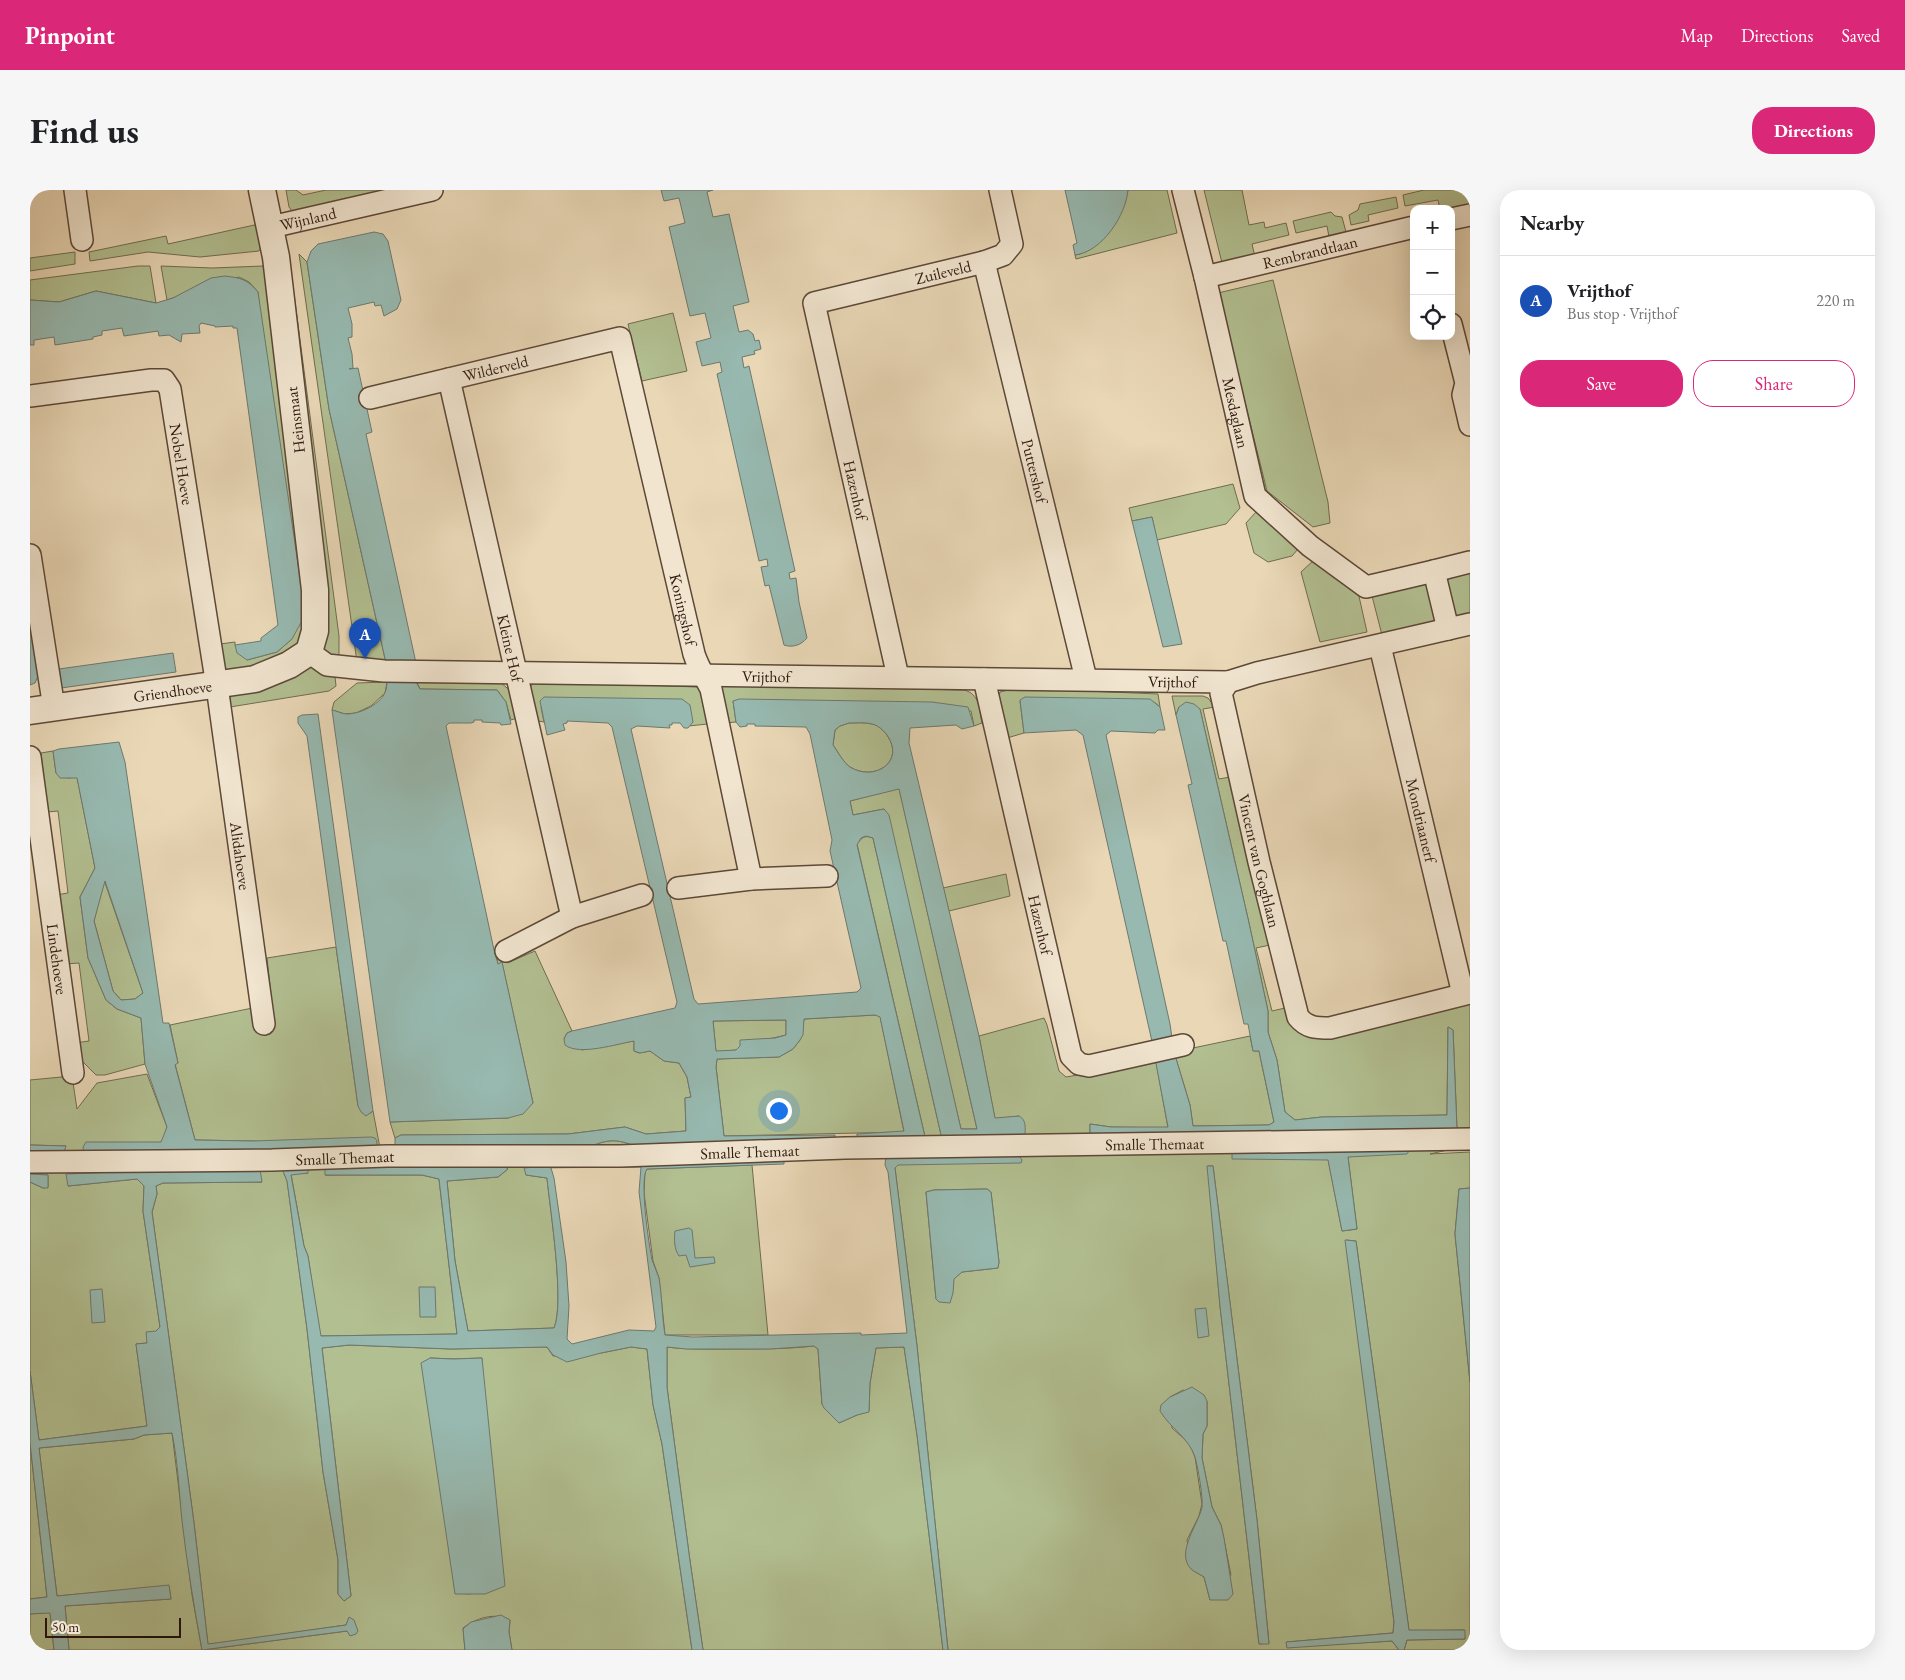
<!DOCTYPE html>
<meta charset="utf-8">
<style>
:root{--surface:#fff;--page:#f6f6f6;--text:#202124;--muted:#757577;--line:#e0e0e0;--accent:#db2777}
body{margin:0;font-family:"EB Garamond",serif;background:var(--page);color:var(--text)}
.controls{position:absolute;right:15px;top:15px;display:grid;overflow:hidden;border-radius:10px;box-shadow:0 5px 20px #0002}
.controls button{width:45px;height:45px;display:grid;place-items:center;padding:0;border:0;border-bottom:1px solid var(--line);background:var(--surface);color:var(--text);font:25px sans-serif}
.scale{position:absolute;left:15px;bottom:12px;width:136px;box-sizing:border-box;padding-left:5px;border:2px solid #2e180e;border-top:0;font-size:14px;line-height:18px;white-space:nowrap;color:#2e180e;-webkit-text-stroke:4px #f1e5d0;paint-order:stroke}
.you{position:absolute;left:748px;top:920px;width:18px;height:18px;margin:-12px;border:4px solid #fff;border-radius:50%;background:#1a73e8;box-shadow:0 0 0 8px #1a73e833}
.badge{display:grid;place-items:center;width:32px;height:32px;border-radius:50%;background:var(--accent);color:#fff;font-size:16px;font-weight:700}
.pin{position:absolute;translate:-50% -41px;filter:drop-shadow(0 1px 2px #0008)}
.pin::after{content:'';position:absolute;top:26px;width:18px;height:15px;background:inherit;clip-path:polygon(0 0,100% 0,50% 100%)}
.list{margin:0;padding:0;list-style:none}
h2{display:flex;justify-content:space-between;align-items:center;height:65px;margin:0;padding:0 20px;font-size:21px}
h2 small{font-size:16px;font-weight:400;color:var(--muted)}
.list li{display:grid;grid-template-columns:32px 1fr auto;gap:15px;align-items:center;box-sizing:border-box;height:90px;padding:0 20px;border-top:1px solid var(--line)}
.list b{display:block;font-size:19px;white-space:nowrap}
.list p{margin:0;font-size:16px;white-space:nowrap;color:var(--muted)}
.list em{font-size:16px;font-style:normal;color:var(--muted)}
.actions{display:flex;gap:10px;padding:15px 20px}
.actions a{flex:1;padding:11px 0;border:1px solid var(--accent);border-radius:20px;text-align:center;font-size:18px;color:var(--accent)}
.actions .main{background:var(--accent);color:#fff}
.icon{flex:none;width:28px;height:28px;fill:none;stroke:currentColor;stroke-width:2;stroke-linecap:round;stroke-linejoin:round}
.map{position:relative;flex:none;width:1440px;height:1460px;overflow:hidden;border-radius:20px}
header{display:flex;align-items:center;gap:30px;box-sizing:border-box;height:70px;padding:0 25px;background:var(--accent);color:#fff}
header strong{font-size:24px}
nav{display:flex;gap:28px;margin-inline-start:auto;font-size:18px}
.intro{display:flex;align-items:center;justify-content:space-between;box-sizing:border-box;height:120px;padding:0 30px}
h1{margin:0;font-size:35px}
.button{padding:12px 22px;border-radius:20px;background:var(--accent);color:#fff;font-size:18px;font-weight:700}
main{display:flex;gap:30px;padding:0 30px}
aside{flex:1;background:var(--surface);border-radius:20px;box-shadow:0 5px 20px #0002}
.map>svg:first-child{display:block}
</style>
<header>
<strong>Pinpoint</strong>
<nav><a>Map</a><a>Directions</a><a>Saved</a></nav>
</header>
<div class="intro"><h1>Find us</h1><a class="button">Directions</a></div>
<main>
<div class="map">
<svg width="1440" height="1460" viewBox="0 0 1440 1460">
<rect width="100%" height="100%" fill="#e9d7b6"/>
<filter id="stains"><feTurbulence type="fractalNoise" baseFrequency=".004" numOctaves="4"/><feColorMatrix values="0 0 0 0 .2 0 0 0 0 .09 0 0 0 0 .02 0 0 0 .5 -.17"/></filter>
<radialGradient id="worn" r=".72"><stop offset=".6" stop-color="#630" stop-opacity="0"/><stop offset="1" stop-color="#630" stop-opacity=".3"/></radialGradient>
<g fill="#b2bf91" stroke="#706c50" fill-rule="evenodd">
<path d="M256,0H266L273,5L296,0H370L264,24L259,17Z"/>
<path d="M1098,0H1137L1147,43L1046,69L1045,65L1050,64L1093,17Z"/>
<path d="M1174,0H1212L1219,35L1234,32L1235,38L1256,33L1259,45L1222,54L1225,67L1192,73Z"/>
<path d="M1394,0H1440V15L1421,19H1410L1408,10L1375,16L1373,5Z"/>
<path d="M1366,7L1368,18L1338,25L1339,31L1321,35L1319,25L1328,20L1330,14Z"/>
<path d="M1301,22L1305,26L1312,27L1316,42L1299,47L1297,36L1266,43L1263,31Z"/>
<path d="M229,34L233,55L229,61L170,67L118,62L60,71L59,62L136,46L138,54Z"/>
<path d="M45,62V74L0,81V68Z"/>
<path d="M269,64L277,72L299,219L356,473L327,472Z"/>
<path d="M260,74L309,446V472L290,459Z"/>
<path d="M108,76H120L126,113L66,101L29,112L0,110V90Z"/>
<path d="M131,76L182,78L233,76L236,82L280,402C278,414 277,433 273,444C261,472 222,477 197,485L190,454L205,452V455L217,470L247,462L262,449L228,102L219,92L209,87L137,110Z"/>
<path d="M1243,90L1298,312L1300,333L1283,337L1237,301L1188,103Z"/>
<path d="M643,123L657,181L612,191L598,134Z"/>
<path d="M1203,294L1210,318L1196,334L1127,350L1122,327L1102,331L1099,318Z"/>
<path d="M1226,322L1268,359L1262,366L1238,372L1224,363L1216,333Z"/>
<path d="M1284,370L1328,402L1337,442L1290,452L1271,382Z"/>
<path d="M1440,379V429L1422,433L1410,386Z"/>
<path d="M1403,387L1414,435L1353,449L1341,402Z"/>
<path d="M282,473L305,486L306,496L299,501L200,517V503Z"/>
<path d="M386,490L471,493L482,502L487,528L481,530L476,512L467,500L390,499Z"/>
<path d="M506,491L666,497L671,499L677,534L659,536L663,531L511,517L514,532L502,530L498,499Z"/>
<path d="M357,492L355,503L341,516L326,523L315,524L302,520L304,512L327,493Z"/>
<path d="M693,495L934,500C950,504 949,519 952,533L944,536L941,521L778,511H703L706,532L694,533L689,499Z"/>
<path d="M986,498L1128,504L1130,517L1124,512L990,511L994,543L977,548L968,511L970,502Z"/>
<path d="M1142,506H1173L1178,508L1185,517L1173,519L1189,589L1200,587L1240,755L1226,758L1242,821L1255,818L1261,836L1275,846L1286,848L1440,813V955L1400,964L1440,962V998L1429,999L1425,1044L1440,1192V1460H1374L1377,1450L1435,1449L1434,1440L1379,1441L1326,1051L1316,1050L1364,1432L1363,1443L1257,1452V1457L1362,1451L1369,1460H918L887,1156L865,978L867,975L856,964L855,968L613,971L611,977L495,978L496,985L517,988C520,1019 535,1113 524,1138L438,1141L425,1071L417,991L468,987L478,979L295,985H392L409,989L427,1144L290,1146L278,1066L274,1056L261,984L278,983L254,984L257,990L277,1139L293,1282L308,1370V1404L314,1411L321,1406L292,1158L319,1155L421,1159L517,1157L523,1166L571,1163L601,1157L617,1159L623,1215L632,1254L662,1460H482L479,1442L480,1430C465,1422 446,1428 433,1438L435,1460H39L35,1416L141,1409L139,1396L27,1406L9,1258L104,1249L114,1245L142,1243L162,1405L172,1460L317,1441L319,1428L316,1435L178,1455L164,1333L122,1022L127,1004L126,996L133,993L232,992L65,982L38,996L107,989L114,996L113,1021L130,1137L117,1153L106,1154L117,1236L9,1250L0,1181V992L13,998L18,997V985L0,984V963L36,956L0,955V890L42,886L47,919L67,893L117,884L137,937L132,952L554,959C582,947 586,949 614,959L896,951L827,654C832,647 835,645 843,648L912,949H987L989,926L965,929L949,846L1014,828L1017,835L1029,881L1036,887L1066,882L1125,866L1138,938L1081,937L1060,934V943L1080,948L1362,939H1427L1423,840L1418,837L1417,925L1292,927L1265,930L1255,922L1247,870L1238,842V821L1219,733L1170,519L1149,517L1146,525ZM1375,956L1318,967L1327,1039L1312,1041L1298,969L1202,963ZM1178,976H1183L1227,1330L1239,1453L1229,1454L1190,1116ZM957,999L961,1002L969,1072L968,1078L932,1082L923,1089V1095L906,1109L896,1002L904,1000ZM400,1168L423,1169L452,1168L441,1404L425,1403ZM1153,1200L1177,1211V1236L1173,1244L1172,1268L1182,1317L1191,1335L1201,1385L1180,1410L1174,1387L1161,1379L1157,1350L1169,1326L1172,1314L1165,1267L1159,1253L1142,1238L1140,1207Z"/>
<path d="M819,533C826,533 835,532 842,534C848,535 853,540 857,545C876,572 844,592 820,577C813,572 808,562 803,555L805,540L810,536Z"/>
<path d="M23,561L26,583L38,588L47,587L65,678L50,707L58,768L76,810L87,819L111,828L115,874L75,885H66L47,866L45,853L59,851L49,773L35,774L26,705L38,703L28,621L17,622L11,563Z"/>
<path d="M869,598L947,939H931L854,619L823,625L820,611Z"/>
<path d="M976,684L980,706L919,721L913,698Z"/>
<path d="M74,690L113,803L105,809L91,810L83,801L64,731Z"/>
<path d="M471,756L477,773L505,761L542,841L537,843L534,849L552,860L604,851V861L609,863L620,861L634,871L649,873L657,887L661,907L655,908L656,941L616,944L595,937L538,944L371,945L365,948L360,932L478,928L503,913L472,773L468,774L464,760Z"/>
<path d="M306,757L328,916L340,923L343,921L350,958L223,951L165,950L145,874L148,873L140,835L242,814L237,768Z"/>
<path d="M845,825L850,826L874,942L694,946L686,877L687,869L749,867L763,859L770,850L774,829Z"/>
<path d="M756,830V845L710,856L706,860L686,862L683,831Z"/>
<path d="M1220,846L1223,861H1229L1244,932L1239,935L1163,936L1160,915L1144,862Z"/>
<path d="M722,975L738,1145H635L629,1088L623,1071L614,1003L615,982L617,979Z"/>
<path d="M784,1156L788,1159L792,1214L809,1233L827,1225L839,1221L840,1193L846,1158L874,1157L887,1245L913,1460H673L660,1371L637,1197V1157C660,1160 683,1159 706,1159C732,1159 758,1159 784,1156Z"/>
<path d="M0,1253L17,1407L0,1409Z"/>
<path d="M20,1422L24,1460H0V1424Z"/>
</g>
<g fill="#97b9b0" stroke="#6d796f" fill-rule="evenodd">
<path d="M631,0H683L677,2L683,27L699,24L719,112L703,116L709,142L718,140L723,144L725,151L729,150L731,159L724,161L725,164L712,167L714,178L719,176L765,381L759,383L760,389L766,388L769,412L777,448C771,455 763,458 754,455L739,395L735,396L731,377L738,376L737,369L729,371L687,184L692,182L690,172L672,176L666,152L681,148L675,123L660,126L639,37L655,33L649,8L634,11Z"/>
<path d="M1035,0H1098C1096,25 1072,62 1045,65L1043,55L1047,53Z"/>
<path d="M344,42L353,44L358,51L371,110L367,119L354,126L351,115L345,116L344,112L318,118L322,134V147L318,148L322,164L323,178L319,179L328,178L342,242L336,244L386,473V492L390,499L467,500L476,512L481,534L471,535L470,533L452,532V530H444V532L441,533H419L416,536L464,760L468,774L472,772L503,913L493,924L478,928L360,932L302,520C307,521 312,524 317,524C330,524 352,514 356,500C358,491 357,482 356,473L299,219L277,72L281,61L288,54Z"/>
<path d="M195,86C211,88 217,89 228,102L273,408V429L262,449L247,462L217,470L207,463L205,455L231,451V448L248,435L207,138H203V136L185,137V136L171,133L169,136L170,143L152,144L151,152L139,145L129,146L128,141L94,146L92,138L72,141V145L63,147V149L25,155L24,147L4,150V155H0V110L29,112L66,101L126,113L143,108L181,88Z"/>
<path d="M1122,327L1152,454L1133,457L1102,331Z"/>
<path d="M0,424L8,486L5,493L0,495Z"/>
<path d="M143,463L146,482L31,498L29,479Z"/>
<path d="M514,507L652,509L660,515L663,532L658,538H654L650,533H642V535H639L640,538L607,536L601,539L664,809L668,814L827,802L831,798L800,661L802,650L780,544L776,537L725,536V534H717V536L710,537L706,532L703,511L709,509L902,512L938,517L944,536L932,539L926,535L880,538L879,553L949,846L965,928L989,926C997,930 995,939 995,946L912,949L843,648L836,646L831,648L827,655L896,951L827,952V944L874,941L850,827L845,825L774,829L773,845L770,850L763,859L749,867L687,869L686,877L694,946L805,945V952L614,959C586,949 582,947 554,959L365,957V948L371,945L538,944L595,937L616,944L656,941L655,908L661,907L657,887L649,873L634,871L620,861L610,863L604,861V851C587,854 549,866 535,855L534,849L537,843L542,841L645,818L647,812L582,537L578,533L537,531V533L533,534L535,540L517,545L510,511ZM819,533C826,533 835,532 842,534C848,535 853,540 857,545C876,572 844,592 820,577C813,572 808,562 803,555L805,540L810,536ZM869,599L947,939H931L859,625L854,619L823,625L820,611ZM756,830V845L745,848L710,850V856L706,860L686,861L683,831Z"/>
<path d="M995,507L1120,509L1130,517L1135,540H1128L1125,543L1081,541L1076,545L1140,834L1144,862L1160,915L1163,936L1239,935L1244,932L1229,861H1223L1218,834H1214L1196,751H1193L1158,595L1162,594L1146,525L1149,517L1156,512L1164,514L1170,519L1219,733L1238,821V842L1247,870L1255,922L1265,930L1292,927L1417,925L1418,837L1423,840L1427,939H1362L1080,948L1060,943V934L1081,937H1138L1121,847L1053,545L1046,540L994,543L990,510Z"/>
<path d="M288,524L343,921L336,926L331,922L328,916L277,546L268,533V527L272,525Z"/>
<path d="M89,552L95,572L133,833H139L148,873L145,875L165,950L223,951L341,947L345,948L347,951L346,961L54,963L53,957L56,952H131L137,937L115,874L111,828L87,819L76,810L58,768L50,707L65,678L47,588H30L26,583L23,561L29,559ZM75,691L113,803L105,809L91,810L83,801L64,731Z"/>
<path d="M0,955L36,956L34,962L0,963Z"/>
<path d="M1375,956L1381,958L1377,964L1318,967L1327,1039L1312,1041L1298,970L1202,969V963Z"/>
<path d="M856,964H988L992,970L991,973L868,975L865,978L887,1156L918,1460H913L887,1245L874,1157L846,1158L840,1193L839,1222L827,1225L809,1233L794,1218L792,1214L788,1159L784,1156L740,1159H656L637,1157V1197L660,1371L673,1460H662L632,1254L623,1215L617,1159L601,1157L571,1163L537,1172L523,1165L517,1157L421,1159L319,1155L292,1158L321,1406L314,1411L308,1404V1370L293,1282L277,1139L257,991L253,981L259,978L278,977V983L261,985L274,1056L278,1066L291,1146L427,1144L409,989L392,985H295V976L471,974L478,979L468,987L417,991L425,1071L438,1141L524,1138C535,1113 520,1019 517,988L496,985L494,978L516,976L521,978L524,988L536,1072L539,1116L537,1149L542,1154L599,1140L624,1141L626,1137L609,1002L611,977L612,971L754,968V974L617,979C609,989 619,1055 622,1070C624,1076 627,1082 629,1088C632,1105 632,1127 635,1145L663,1147L831,1143V1145L877,1143L858,982L855,975Z"/>
<path d="M1177,976H1183L1227,1330L1239,1454H1229L1190,1116Z"/>
<path d="M230,979L232,992L133,993L126,996L127,1004L122,1022L164,1333L178,1454L316,1435L319,1427L324,1430L328,1441L326,1444L320,1446L317,1441L172,1460C164,1417 157,1374 152,1331C149,1302 148,1272 142,1243L114,1245L104,1249L9,1258L27,1406L139,1395L141,1409L35,1416L39,1460H24L20,1423L0,1424V1409L17,1407L0,1253V1181L9,1250L117,1236L106,1154L117,1153L116,1142L126,1141L130,1137L113,1021L114,996L107,989L38,996L36,984L129,980Z"/>
<path d="M0,984L18,985V998H13L0,992Z"/>
<path d="M1440,998V1192L1425,1044L1429,999Z"/>
<path d="M957,999L961,1002L969,1072L968,1078L932,1082L924,1089L923,1103L920,1113L909,1112L906,1109L896,1002L904,1000Z"/>
<path d="M659,1038L662,1040L665,1068L684,1067L685,1073L660,1077L656,1065L649,1066C644,1059 644,1049 645,1041Z"/>
<path d="M1315,1050L1326,1051L1379,1440H1435V1449L1377,1450L1374,1460H1369L1362,1451L1257,1458L1256,1452L1363,1443L1364,1432Z"/>
<path d="M389,1097H405L406,1127H390Z"/>
<path d="M72,1099L75,1132L62,1133L60,1100Z"/>
<path d="M1176,1118L1179,1146L1168,1148L1165,1119Z"/>
<path d="M400,1168L423,1169L452,1168L475,1396L455,1404H425L391,1173Z"/>
<path d="M1162,1197L1174,1205L1177,1211V1236L1173,1244L1172,1268L1182,1317L1191,1335L1194,1348L1203,1404L1198,1410H1180L1174,1387C1170,1384 1164,1382 1161,1379C1145,1363 1169,1333 1172,1317C1173,1306 1168,1278 1165,1267C1159,1248 1140,1238 1130,1221L1131,1215L1140,1207Z"/>
<path d="M471,1425L480,1430L479,1442L482,1460H435L433,1439L441,1432Z"/>
</g>
<g fill="none" stroke-linecap="round" stroke-linejoin="round">
<g stroke="#5d4838" stroke-width="24">
<g id="minor">
<path d="M45,0L52,50"/>
<path id="s1" d="M1153,0L1175,87L1225,306L1280,356L1336,397L1404,381L1418,439"/>
<path d="M1421,29L1440,25"/>
<path id="s2" d="M241,37L402,0"/>
<path id="s3" d="M954,72L1056,489"/>
<path id="s4" d="M1175,87L1384,37"/>
<path d="M1421,134L1436,193L1433,205L1440,235"/>
<path id="s5" d="M419,189L542,727"/>
<path id="s6" d="M0,206L121,190H134L140,199L187,496L234,834"/>
<path id="s7" d="M340,208L590,148L664,464C668,477 675,487 681,499L721,689"/>
<path d="M0,365L24,518"/>
<path d="M1404,381L1440,372"/>
<path id="s8" d="M1440,434L1227,483L1198,492L1191,503L1229,672L1268,827C1277,838 1286,838 1300,838L1440,803"/>
<path id="s9" d="M1350,456L1433,804"/>
<path id="s10" d="M279,462L297,475L354,481L1198,492"/>
<path id="s11" d="M868,487L784,113L954,72L973,65L982,54L970,0"/>
<path id="s12" d="M954,489L1041,866L1049,874L1059,876L1153,855"/>
<path id="s13" d="M0,567L43,883"/>
<path d="M648,698L721,689L797,686"/>
<path d="M476,761L542,727L612,705"/>
<path id="s14" d="M0,972L242,970L357,966H590L815,958L1440,949"/>
</g>
</g>
<g stroke="#5d4838" stroke-width="29">
<g id="tertiary">
<path id="s15" d="M0,521L225,489L259,475L279,462L285,441V400L246,67L232,0"/>
</g>
</g>
<use href="#minor" stroke="#f1e5d0" stroke-width="21"/>
<use href="#tertiary" stroke="#f1e5d0" stroke-width="26"/>
</g>
<g text-anchor="middle" stroke-width="5" stroke-linejoin="round" paint-order="stroke">
<g font-size="16" fill="#2e180e" stroke="#f1e5d0">
<text dy="6" stroke="none"><textPath href="#s2" startOffset="38">Wijnland</textPath></text>
<text dy="6" stroke="none"><textPath href="#s4" startOffset="108">Rembrandtlaan</textPath></text>
<text dy="6" stroke="none"><textPath href="#s11" startOffset="516">Zuileveld</textPath></text>
<text dy="6" stroke="none"><textPath href="#s7" startOffset="129">Wilderveld</textPath></text>
<text dy="6" stroke="none"><textPath href="#s1" startOffset="229">Mesdaglaan</textPath></text>
<text transform="translate(265 230) rotate(-97)" y="6">Heinsmaat</text>
<text dy="6" stroke="none"><textPath href="#s6" startOffset="222">Nobel Hoeve</textPath></text>
<text dy="6" stroke="none"><textPath href="#s3" startOffset="215">Puttershof</textPath></text>
<text transform="translate(826 300) rotate(77)" y="6">Hazenhof</text>
<text dy="6" stroke="none"><textPath href="#s7" startOffset="536">Koningshof</textPath></text>
<text dy="6" stroke="none"><textPath href="#s5" startOffset="276">Kleine Hof</textPath></text>
<text dy="6" stroke="none"><textPath href="#s10" startOffset="462">Vrijthof</textPath></text>
<text dy="6" stroke="none"><textPath href="#s10" startOffset="868">Vrijthof</textPath></text>
<text dy="6" stroke="none"><textPath href="#s15" startOffset="144">Griendhoeve</textPath></text>
<text dy="6" stroke="none"><textPath href="#s9" startOffset="179">Mondriaanerf</textPath></text>
<text dy="6" stroke="none"><textPath href="#s6" startOffset="618">Alidahoeve</textPath></text>
<text dy="6" stroke="none"><textPath href="#s8" startOffset="434">Vincent van Goghlaan</textPath></text>
<text dy="6" stroke="none"><textPath href="#s12" startOffset="252">Hazenhof</textPath></text>
<text dy="6" stroke="none"><textPath href="#s13" startOffset="204">Lindehoeve</textPath></text>
<text dy="6" stroke="none"><textPath href="#s14" startOffset="1125">Smalle Themaat</textPath></text>
<text dy="6" stroke="none"><textPath href="#s14" startOffset="720">Smalle Themaat</textPath></text>
<text dy="6" stroke="none"><textPath href="#s14" startOffset="315">Smalle Themaat</textPath></text>
</g>
</g>
<rect width="100%" height="100%" filter="url(#stains)"/>
<rect width="100%" height="100%" fill="url(#worn)"/>
</svg>
<div class="controls">
<button>+</button>
<button>−</button>
<button><svg class="icon" aria-label="locate" viewBox="0 0 24 24"><circle cx="12" cy="12" r="6"/><path d="M12 2v4M12 18v4M2 12h4M18 12h4"/></svg></button>
</div>
<div class="scale">50 m</div>
<div class="you"></div>
<div class="pin badge" style="left:335px;top:469px;background:#1a4fb4">A</div>
</div>
<aside>
<h2>Nearby<small></small></h2>
<ul class="list">
<li><span class="badge" style="background:#1a4fb4">A</span><div><b>Vrijthof</b><p>Bus stop · Vrijthof</p></div><em>220 m</em></li>
</ul>
<div class="actions"><a class="main">Save</a><a>Share</a></div>
</aside>
</main>
